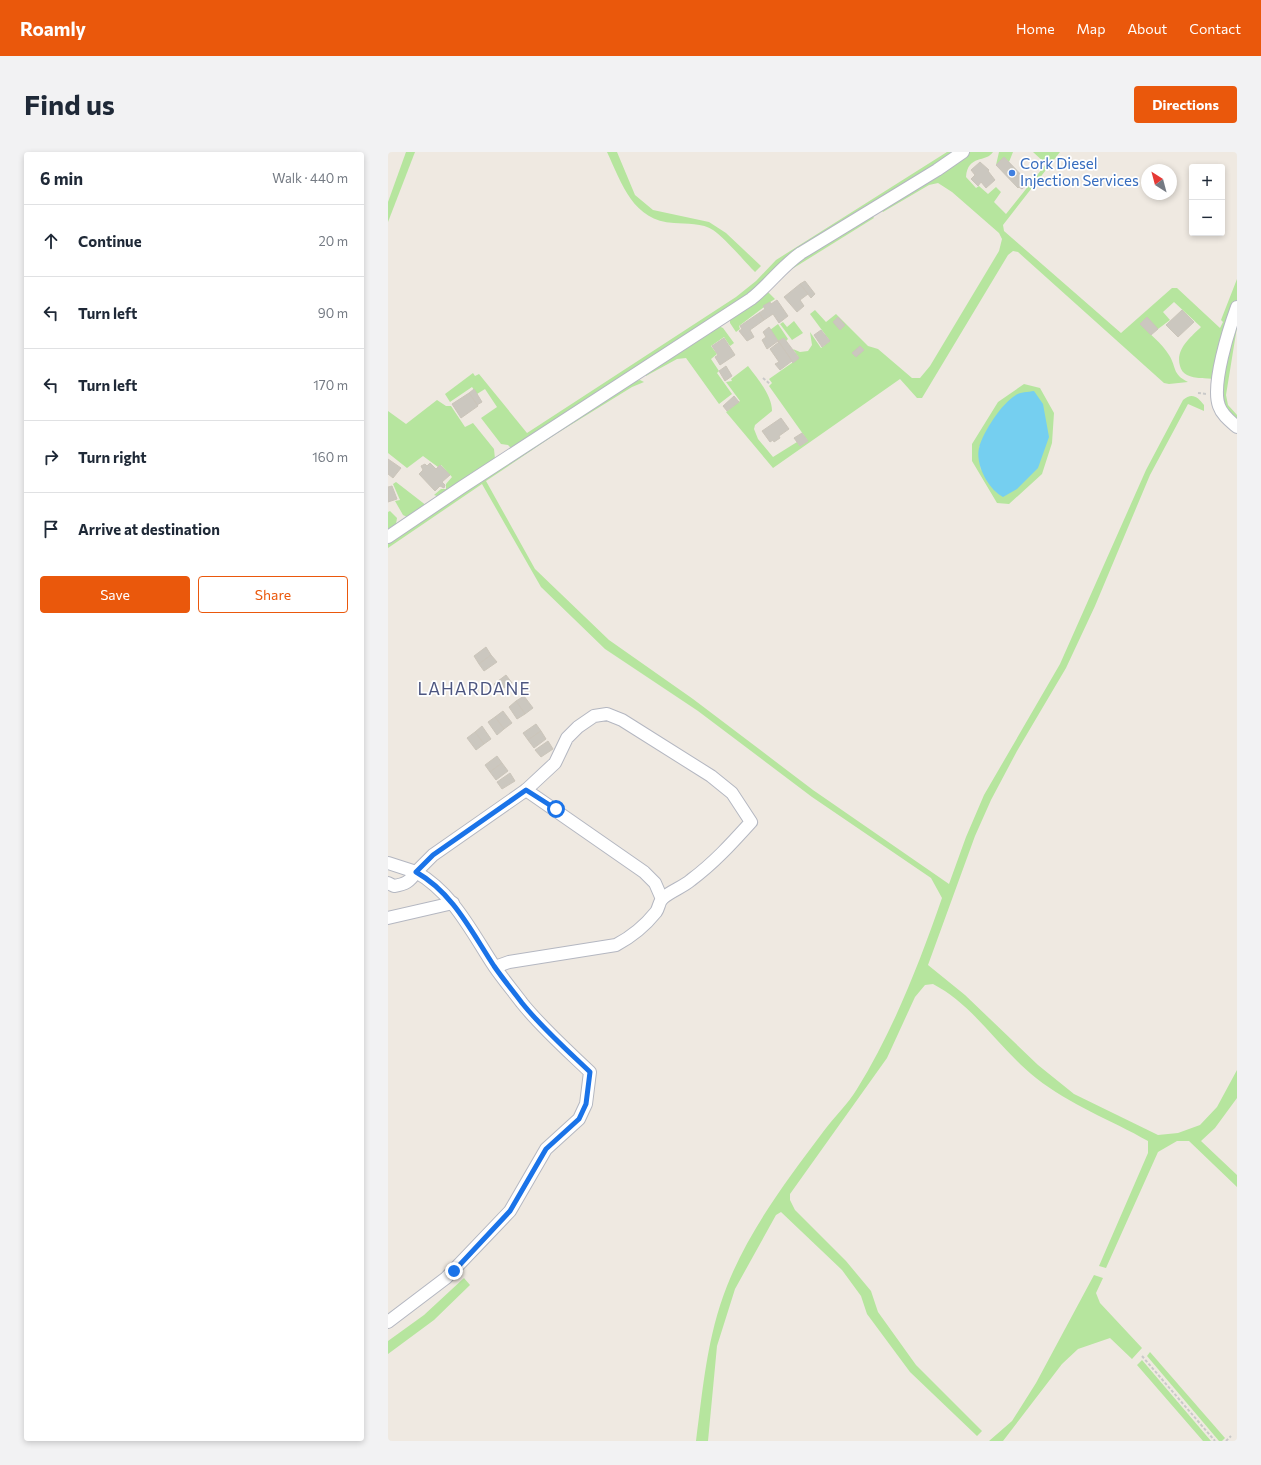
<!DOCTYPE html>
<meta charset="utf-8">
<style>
:root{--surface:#fff;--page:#f2f2f3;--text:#1f2937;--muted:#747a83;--line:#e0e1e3;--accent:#ea580c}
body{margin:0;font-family:Commissioner,sans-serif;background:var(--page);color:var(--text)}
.controls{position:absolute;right:12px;top:12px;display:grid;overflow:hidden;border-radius:4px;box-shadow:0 2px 6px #0003}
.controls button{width:36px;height:36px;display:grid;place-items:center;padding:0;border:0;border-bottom:1px solid var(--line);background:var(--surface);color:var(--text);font:20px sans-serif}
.compass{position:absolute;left:753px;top:12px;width:36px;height:36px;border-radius:50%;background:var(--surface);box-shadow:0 2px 6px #0003;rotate:324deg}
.stop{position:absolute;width:12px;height:12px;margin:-9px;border:3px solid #1a73e8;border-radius:50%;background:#fff}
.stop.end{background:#1a73e8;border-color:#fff;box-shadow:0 1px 4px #0008}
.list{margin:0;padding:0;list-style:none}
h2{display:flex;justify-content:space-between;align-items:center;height:52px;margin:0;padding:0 16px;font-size:17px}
h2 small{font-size:13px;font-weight:400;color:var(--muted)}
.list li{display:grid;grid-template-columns:26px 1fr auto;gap:12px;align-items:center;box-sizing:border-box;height:72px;padding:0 16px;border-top:1px solid var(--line)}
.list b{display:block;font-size:15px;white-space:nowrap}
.list em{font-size:13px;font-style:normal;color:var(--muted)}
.actions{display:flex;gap:8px;padding:12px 16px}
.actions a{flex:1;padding:9px 0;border:1px solid var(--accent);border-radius:4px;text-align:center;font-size:14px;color:var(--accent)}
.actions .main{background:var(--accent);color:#fff}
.icon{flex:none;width:22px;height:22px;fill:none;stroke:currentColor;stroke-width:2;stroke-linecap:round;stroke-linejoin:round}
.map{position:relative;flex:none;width:849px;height:1289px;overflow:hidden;border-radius:4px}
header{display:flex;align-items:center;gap:24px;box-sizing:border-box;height:56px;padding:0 20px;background:var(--accent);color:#fff}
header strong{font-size:19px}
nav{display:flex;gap:22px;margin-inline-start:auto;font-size:14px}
.intro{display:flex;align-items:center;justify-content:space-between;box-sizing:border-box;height:96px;padding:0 24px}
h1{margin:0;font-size:28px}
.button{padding:10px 18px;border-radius:4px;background:var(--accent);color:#fff;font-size:14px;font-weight:700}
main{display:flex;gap:24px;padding:0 24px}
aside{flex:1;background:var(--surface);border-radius:4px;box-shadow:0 2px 6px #0003}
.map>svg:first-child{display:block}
</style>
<header>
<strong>Roamly</strong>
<nav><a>Home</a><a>Map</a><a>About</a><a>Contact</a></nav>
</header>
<div class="intro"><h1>Find us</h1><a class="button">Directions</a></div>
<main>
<aside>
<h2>6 min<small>Walk · 440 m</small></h2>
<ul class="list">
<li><svg class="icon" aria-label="ahead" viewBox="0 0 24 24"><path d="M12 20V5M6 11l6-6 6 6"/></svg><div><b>Continue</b></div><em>20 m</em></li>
<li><svg class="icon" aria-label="left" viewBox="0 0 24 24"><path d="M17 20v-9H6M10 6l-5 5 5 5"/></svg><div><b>Turn left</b></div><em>90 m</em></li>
<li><svg class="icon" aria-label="left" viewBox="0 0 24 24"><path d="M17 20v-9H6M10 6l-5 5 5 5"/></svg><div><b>Turn left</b></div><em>170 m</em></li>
<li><svg class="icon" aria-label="right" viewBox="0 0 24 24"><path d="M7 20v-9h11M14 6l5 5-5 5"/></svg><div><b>Turn right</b></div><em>160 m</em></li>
<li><svg class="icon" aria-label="arrive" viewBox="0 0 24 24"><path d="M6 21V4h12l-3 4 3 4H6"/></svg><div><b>Arrive at destination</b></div></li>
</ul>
<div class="actions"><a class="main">Save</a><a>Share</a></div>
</aside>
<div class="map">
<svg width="849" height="1289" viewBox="0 0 849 1289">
<rect width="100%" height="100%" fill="#efe9e1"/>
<g fill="#b6e59e" fill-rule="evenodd">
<path d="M18,0H27L0,70V50Z"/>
<path d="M219,0H229L247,43L265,58L321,70L338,81L373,114L367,120C357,110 336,85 325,78C315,71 298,72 286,71C245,69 234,32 219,0Z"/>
<path d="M559,0H568L370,137L123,296L120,293L113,292L93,266L109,255L97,237L89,242L84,235L62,250L57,242L85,221L87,224L91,222L139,281L348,145L368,129L388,108Z"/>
<path d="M581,0H605C598,11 580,2 578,25L588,36L591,34L600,42L608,35L613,40L606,50L618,62L658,12L645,0H672L615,73L616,79L733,181L784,136H789L832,176L835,170L833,168L849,127V148L840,173L827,227C818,226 807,227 799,223C795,221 793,218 792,214C787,197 803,185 813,175L786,150L775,160L782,168L770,177L752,172C761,182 774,191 781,203C789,216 784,222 800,230L781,232L776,231L630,100L625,99L620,103L534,246H529L512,227L385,316L338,260L352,249L338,230L344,229L343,227L360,214C369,226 384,243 384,259L367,273L366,277L370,287L385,305L409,290L412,294L420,289L381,234L384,231L381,227L411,206L405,197L412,200L420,199L424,193L422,180L433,196L442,189L422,162L427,158L438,170L448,162L480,194L490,197L524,226H532L542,214L611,99L614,87L611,81L564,40L550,31L541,33L495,60L492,56L566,12Z"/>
<path d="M611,0H625L621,10L616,5L608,13Z"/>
<path d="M483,62L486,66L404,117L401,114Z"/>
<path d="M380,140L387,147L376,154V155L351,174L352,177L348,180L342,171V165Z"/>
<path d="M849,164V175L838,243L840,253L849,263V271L836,258L833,235Z"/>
<path d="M406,169L415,181L404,188L392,172L395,170L399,175Z"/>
<path d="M390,172L400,187L398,189L396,186L390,189L382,178Z"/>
<path d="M328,173L335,176L346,191L342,194L336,185L323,194L329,202L323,207L331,219L329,221L344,242L331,252L298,206L289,207L258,224V223Z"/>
<path d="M252,228L256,230L244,235L168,282L98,329L147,417L221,488L305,547L425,638L561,732L578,685L596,643L672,512L758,318L795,248C804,240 810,245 816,253V259L800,252L762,323L707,454L678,516L629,599L603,648L587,684L540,813L577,843L650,913L686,942L770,983L790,981L812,973L829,955L849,918V946L827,976L813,989L849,1023V1035L801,989H789L770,1000L718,1116L711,1114L760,1001V989C723,968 682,953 648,926C612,898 587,854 545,832L537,833L527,845L499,906L402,1042V1048L407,1058L458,1109L483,1139L490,1160L528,1213L594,1279L589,1284L522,1220L479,1162L473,1144L454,1118L393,1060L388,1063L347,1137L329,1194L320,1289H308C315,1237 319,1184 339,1134C361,1078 399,1028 435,980C446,965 460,952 469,937C506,877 531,812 554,746L543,726L424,645L310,559L217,497L153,435L94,332L0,396V389L244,230Z"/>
<path d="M636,232L652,236L666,261L664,291L654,322L621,352L609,351L584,309V292L610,250ZM601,275L593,319L591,296Z"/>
<path d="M49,248L58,254H63L77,275L85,271L106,297L107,307L52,345L46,343L53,337H58V332L64,325L53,313L50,315L35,304L19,316L0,301V259L18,272Z"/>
<path d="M8,330L39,354L19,365L15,363L7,349L12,348L5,332Z"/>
<path d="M2,359L9,366L8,372L0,377V360Z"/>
<path d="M706,1123L715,1126L708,1141L712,1151L754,1196L744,1207L722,1186L690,1197L674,1212L615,1289H601L624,1269L648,1231Z"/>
<path d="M76,1126L82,1133L46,1168L0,1202V1189L36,1163Z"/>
<path d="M762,1200L837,1286L834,1289H831L759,1204Z"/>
<path d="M754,1208L823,1289H824H815L749,1213Z"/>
</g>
<path fill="#75cff0" d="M646,239L655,252L661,285L650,316L629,337L615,345C601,338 587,313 591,296C595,280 614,251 628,243C632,240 640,240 646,239Z"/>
<g fill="#cbc7bf" stroke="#cbc5ba">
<path d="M616,5L641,31L634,37L631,35L630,36L608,13Z"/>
<path d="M592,10L601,18L600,19L607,28L598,36L593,30L590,34L583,27L587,23L583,18Z"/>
<path d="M417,129L427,142L423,146L412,132Z"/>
<path d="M412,132L420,142L412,148L416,154L409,160L396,145Z"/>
<path d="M389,148L400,164L391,171L385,162L376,168L371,161L377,157L375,154L382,150L383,152Z"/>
<path d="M794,158L806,170L790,185L778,173Z"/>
<path d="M371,161L376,168L362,178L366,185L359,189L351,179L354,177L352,174Z"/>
<path d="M450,165L457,173L452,178L445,170Z"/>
<path d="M759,165L770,177L763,183L752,172Z"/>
<path d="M381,175L390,189L379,197L374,188L378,185L375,180Z"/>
<path d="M433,178L442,189L434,195L426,183Z"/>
<path d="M336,186L347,203L332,213L327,205L330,203L324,194Z"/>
<path d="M396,186L411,206L405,211L390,189Z"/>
<path d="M391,190L404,209L392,218L387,212L391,210L382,197Z"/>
<path d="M472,194L476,198L468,205L464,201Z"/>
<path d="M338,214L344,224L337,229L331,219Z"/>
<path d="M86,237L94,250L89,253L81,241Z"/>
<path d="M81,241L90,254L73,266L64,252Z"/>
<path d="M346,244L351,250L339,259L335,254Z"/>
<path d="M393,266L401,277L391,284L392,286L386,290L385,288L382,290L374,279Z"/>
<path d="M414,281L420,289L412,294L406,286Z"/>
<path d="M0,307L13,316L5,326L0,322Z"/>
<path d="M42,311L48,317L52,313L62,323L54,330L57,333L56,336L52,334L47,339L31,322L35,318L33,314L37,312L39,314Z"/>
<path d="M4,334L9,347L0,350V335Z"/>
<path d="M98,495L103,503L91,512L86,504Z"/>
<path d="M103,503L109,510L96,519L91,512Z"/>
<path d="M118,523L124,531L111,539L106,532Z"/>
<path d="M136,544L145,556L137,562L128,549Z"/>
<path d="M128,549L137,562L129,567L121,555Z"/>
<path d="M115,559L124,571L116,577L107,565Z"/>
<path d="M107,565L116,577L109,583L100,570Z"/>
<path d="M148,572L153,579L140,588L135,581Z"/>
<path d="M94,574L103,587L96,592L87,580Z"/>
<path d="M153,579L158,587L146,596L140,588Z"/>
<path d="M87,580L96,592L88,598L79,586Z"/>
<path d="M160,589L165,597L153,605L147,598Z"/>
<path d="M109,604L114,611L102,620L97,613Z"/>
<path d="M114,611L120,619L108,628L102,620Z"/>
<path d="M122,621L127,629L114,637L109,630Z"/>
</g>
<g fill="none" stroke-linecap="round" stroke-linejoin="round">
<g stroke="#b4b7c1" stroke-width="14">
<g id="street">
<path d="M849,155C841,177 823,233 831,254C834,263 842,269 849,275"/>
<path d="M0,385L74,335L363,147C382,132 393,115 413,101L549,18L575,0"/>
<path d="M138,638L256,720L267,731L274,747"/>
<path d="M0,711L28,720C22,730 17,732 6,734L0,731"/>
<path d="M0,766L65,751"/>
<path d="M0,1170L58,1126L122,1059L158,997L191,967L198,952L202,920C179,898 154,876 134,851C125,839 115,827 106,814C83,779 65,741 28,720L45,703L138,638L167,611L179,586L190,575L206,564L219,562L234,568L323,624L344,641L363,670C344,691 326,711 303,728C295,735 283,739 275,746C271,749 271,756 268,760C256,775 245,784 228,793L121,810L107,815"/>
</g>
</g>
<g stroke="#c9c9c9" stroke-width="2" stroke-dasharray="3 2" stroke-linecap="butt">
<path d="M375,226L382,232"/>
<path d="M810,241L819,242"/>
<path d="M754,1204L827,1289"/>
<path d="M838,1289L843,1284"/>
</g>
<use href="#street" stroke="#fff" stroke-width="12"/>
</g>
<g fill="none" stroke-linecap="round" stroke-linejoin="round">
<path stroke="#1a73e8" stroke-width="5" d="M66,1119L122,1059L158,997L191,967L198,952L202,920C179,898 154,876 134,851C125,839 115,827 106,814C83,779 65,741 28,720L45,703L138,638L168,657"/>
</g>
<circle fill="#3f7fe0" stroke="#fff" stroke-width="1.5" cx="624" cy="21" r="4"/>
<g text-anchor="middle" stroke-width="3.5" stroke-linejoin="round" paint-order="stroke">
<g font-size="15" fill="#366cbe" stroke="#fff" text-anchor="start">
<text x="632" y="17">Cork Diesel<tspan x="632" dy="17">Injection Services</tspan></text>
</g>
<g font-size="17" letter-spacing="1" fill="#4d5680" stroke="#fff">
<text x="86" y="543">LAHARDANE</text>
</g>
</g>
</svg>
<div class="controls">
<button>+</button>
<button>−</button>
</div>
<svg class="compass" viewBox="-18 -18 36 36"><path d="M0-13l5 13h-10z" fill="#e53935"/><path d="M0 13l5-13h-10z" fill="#747a83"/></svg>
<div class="stop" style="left:168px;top:657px"></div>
<div class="stop end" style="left:66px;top:1119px"></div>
</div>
</main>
